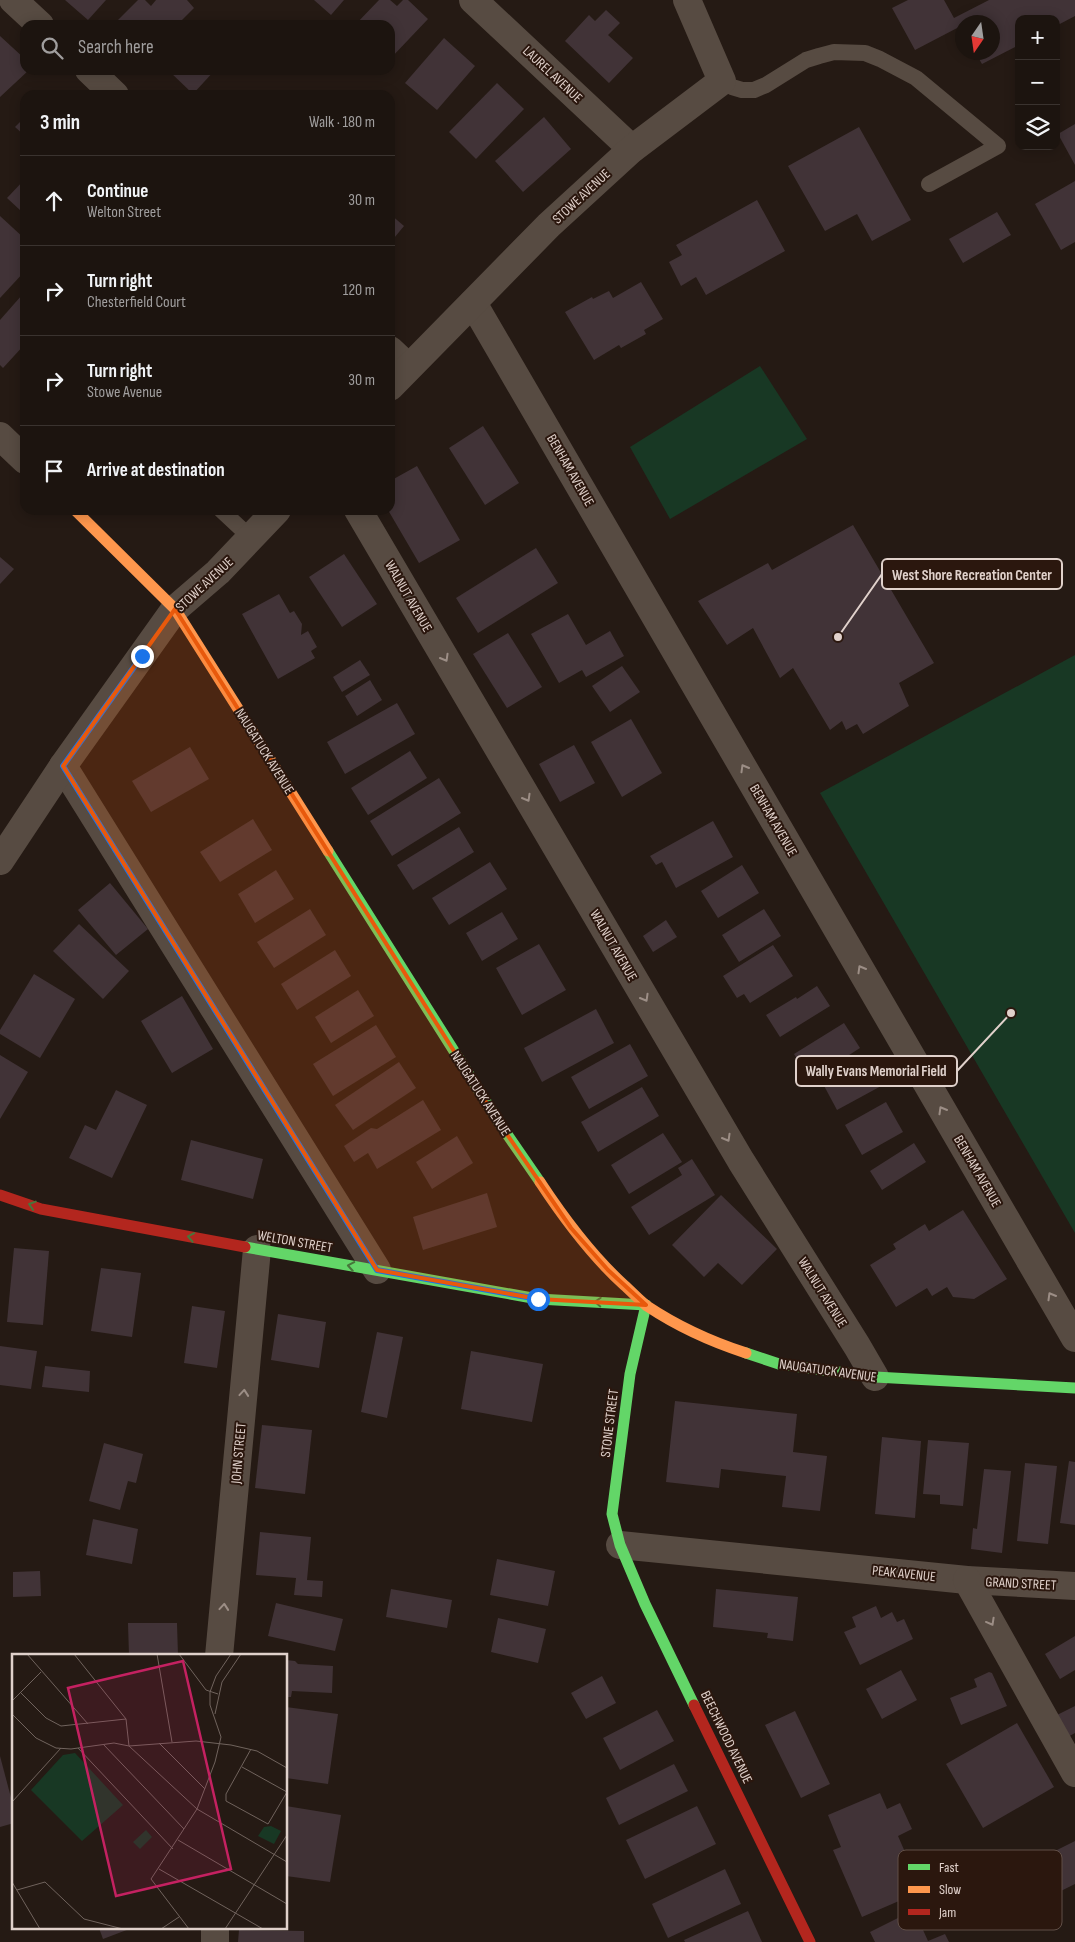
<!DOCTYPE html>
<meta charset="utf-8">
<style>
:root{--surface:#1c140f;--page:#251d18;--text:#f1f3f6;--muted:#a09e9e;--line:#3a332f}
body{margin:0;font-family:"Sofia Sans Condensed",sans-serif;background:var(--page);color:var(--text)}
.controls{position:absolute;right:15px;top:15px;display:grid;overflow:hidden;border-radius:10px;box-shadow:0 2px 12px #0003}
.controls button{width:45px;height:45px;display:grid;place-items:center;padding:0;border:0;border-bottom:1px solid var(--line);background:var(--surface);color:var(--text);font:25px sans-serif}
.compass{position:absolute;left:955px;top:15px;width:45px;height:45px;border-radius:50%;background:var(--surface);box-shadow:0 2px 12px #0003;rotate:193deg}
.stop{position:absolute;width:15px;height:15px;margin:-11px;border:4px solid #1a73e8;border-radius:50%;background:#fff}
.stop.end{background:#1a73e8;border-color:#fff;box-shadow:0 1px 5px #0008}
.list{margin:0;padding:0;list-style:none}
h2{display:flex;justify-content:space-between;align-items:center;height:65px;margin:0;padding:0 20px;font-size:21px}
h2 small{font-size:16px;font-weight:400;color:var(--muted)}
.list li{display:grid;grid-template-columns:32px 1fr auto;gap:15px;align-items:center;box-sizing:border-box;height:90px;padding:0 20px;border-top:1px solid var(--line)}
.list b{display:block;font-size:19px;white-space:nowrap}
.list p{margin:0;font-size:16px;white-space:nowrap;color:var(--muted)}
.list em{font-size:16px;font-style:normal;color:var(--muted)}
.icon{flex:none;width:28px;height:28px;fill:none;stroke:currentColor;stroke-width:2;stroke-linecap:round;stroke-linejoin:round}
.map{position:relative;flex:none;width:1075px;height:1942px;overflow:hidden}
.search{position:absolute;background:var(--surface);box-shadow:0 2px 12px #0003;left:20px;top:20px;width:375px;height:55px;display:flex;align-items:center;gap:12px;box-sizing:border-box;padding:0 18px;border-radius:15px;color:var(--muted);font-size:19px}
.panel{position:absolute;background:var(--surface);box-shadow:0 2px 12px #0003;left:20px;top:90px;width:375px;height:425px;border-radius:15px}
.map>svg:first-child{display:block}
</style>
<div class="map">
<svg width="1075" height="1942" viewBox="0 0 1075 1942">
<rect width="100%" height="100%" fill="#251a14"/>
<g fill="#183824">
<path d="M760,366L807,439L670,519L630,447Z"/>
<path d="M1075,655V1233L820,793Z"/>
</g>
<g fill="#413337">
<path d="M65,0H106L88,20Z"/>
<path d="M138,0H145L151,6L156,0H187L194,8L177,25H113Z"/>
<path d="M314,0H344L331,15Z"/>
<path d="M379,0H390L397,6L403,0H408L428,19L390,59V25H355Z"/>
<path d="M908,0H944L954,18L989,0H1075V16L1056,26V19H1019V45L982,64L975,52H992V22H962V29L961,26L915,50L892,8Z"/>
<path d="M606,10L620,23L608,35L633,58L609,83L565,41L589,15L595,21Z"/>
<path d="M0,36L25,59V70H29L0,97Z"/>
<path d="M444,38L475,66L437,110L405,83Z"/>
<path d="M168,70H215L193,94Z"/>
<path d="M497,83L524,109L476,159L449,132Z"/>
<path d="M25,117V136L15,127Z"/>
<path d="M544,117L571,149L523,192L495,161Z"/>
<path d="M1075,124V165L1058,134Z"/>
<path d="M859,127L911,220L872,241L857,214L825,231L788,166Z"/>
<path d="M25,179V207L21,211L7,198Z"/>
<path d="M1075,181V242L1061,250L1035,204Z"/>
<path d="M757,200L785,251L706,295L696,277L681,286L669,262L682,255L676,245Z"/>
<path d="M997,212L1011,235L963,263L949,239Z"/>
<path d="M390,214L404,226L390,243Z"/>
<path d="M0,216L25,239V271L0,298Z"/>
<path d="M641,282L663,319L644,330L646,334L621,348L619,345L594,360L565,312L592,297L593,299L609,291L613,298Z"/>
<path d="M22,295L25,298V344L3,368L0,365V320Z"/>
<path d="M483,426L519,483L485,505L449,448Z"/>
<path d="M417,466L460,540L419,563L388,510H390V481Z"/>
<path d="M853,525L934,663L899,683L909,706L863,734L857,724L846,730L842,721L830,730L793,668L780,678L753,628L727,645L698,601L768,563L772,570Z"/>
<path d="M536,548L558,583L478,633L456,598Z"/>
<path d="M344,554L377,604L342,627L309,577Z"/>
<path d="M0,557L14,569L0,584Z"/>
<path d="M279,594L290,613L294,611L302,624L301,635L308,631L317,647L311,651L315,658L278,679L242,614Z"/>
<path d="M568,614L586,645L610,631L624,656L586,677L582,670L559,683L531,634Z"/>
<path d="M508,633L542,687L507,708L473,654Z"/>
<path d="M360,660L370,675L342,692L333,677Z"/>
<path d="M622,666L640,692L610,712L592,686Z"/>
<path d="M370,680L382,700L357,716L345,696Z"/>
<path d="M397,703L415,734L345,774L327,742Z"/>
<path d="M631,719L662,773L622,797L591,742Z"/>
<path d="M574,745L595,783L560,802L539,764Z"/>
<path d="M190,747L209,779L151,812L132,781Z"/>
<path d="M410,751L427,778L368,815L351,788Z"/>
<path d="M439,778L461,813L392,856L370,821Z"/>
<path d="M253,819L272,850L220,882L200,852Z"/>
<path d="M713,821L733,857L676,888L662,862L656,865L650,856Z"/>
<path d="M459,827L474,852L413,890L397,865Z"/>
<path d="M490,862L507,889L449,925L432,898Z"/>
<path d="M742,865L759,893L718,918L701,891Z"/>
<path d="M276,870L294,899L255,923L238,894Z"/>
<path d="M110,883L148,929L116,955L78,910Z"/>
<path d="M310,909L326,935L274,968L257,942Z"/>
<path d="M764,909L781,936L739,962L722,935Z"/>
<path d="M502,912L518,939L482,961L466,933Z"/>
<path d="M666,920L677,937L653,952L643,936Z"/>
<path d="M79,924L129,971L103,999L53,951Z"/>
<path d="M539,944L566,990L522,1015L496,968Z"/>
<path d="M773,945L793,976L750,1003L744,994L737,998L723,976Z"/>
<path d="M335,950L351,976L297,1010L281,984Z"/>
<path d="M34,974L75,999L40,1058L0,1034V1030Z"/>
<path d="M817,986L830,1006L780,1037L766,1015L796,997L797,999Z"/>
<path d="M358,990L374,1016L331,1043L315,1017Z"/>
<path d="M182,996L213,1049L172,1073L141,1021Z"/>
<path d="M596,1009L614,1043L542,1082L524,1048Z"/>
<path d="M844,1023L860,1048L810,1080L794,1054Z"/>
<path d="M376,1025L396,1057L333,1096L313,1064Z"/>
<path d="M630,1044L648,1076L589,1109L571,1077Z"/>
<path d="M0,1055L28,1072L0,1119Z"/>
<path d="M868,1058L883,1085L837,1110L822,1082Z"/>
<path d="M399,1062L416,1088L353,1130L335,1105Z"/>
<path d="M642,1087L659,1116L598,1152L581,1122Z"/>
<path d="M116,1090L147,1105L112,1178L69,1158L85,1125L96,1130Z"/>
<path d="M423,1100L441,1130L377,1169L368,1153L354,1162L344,1146L371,1128L377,1129Z"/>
<path d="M886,1102L903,1132L862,1155L845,1125Z"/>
<path d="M663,1133L682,1162L629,1194L611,1165Z"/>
<path d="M457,1136L473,1163L432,1189L416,1162Z"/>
<path d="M191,1140L263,1159L253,1199L181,1180Z"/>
<path d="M914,1143L926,1162L882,1190L870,1171Z"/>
<path d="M692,1159L715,1195L649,1235L631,1207L682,1175L678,1168Z"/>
<path d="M487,1193L497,1227L423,1250L413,1217Z"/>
<path d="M721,1195L777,1249L742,1285L718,1263L704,1277L672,1245Z"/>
<path d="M963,1210L1007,1279L974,1299L953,1297L947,1287L932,1296L927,1288L896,1307L870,1265L896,1249L893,1244L925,1224L929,1231Z"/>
<path d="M14,1248L49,1251L43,1325L7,1322Z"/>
<path d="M101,1268L141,1273L132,1337L91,1331Z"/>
<path d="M192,1306L225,1311L217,1368L184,1363Z"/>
<path d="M278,1314L326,1322L319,1368L271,1360Z"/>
<path d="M377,1332L403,1337L387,1418L361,1412Z"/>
<path d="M0,1346L37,1351L31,1389L0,1385Z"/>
<path d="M471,1351L543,1364L532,1422L461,1409Z"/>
<path d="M45,1366L90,1371L89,1392L42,1387Z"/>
<path d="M675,1401L797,1414L793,1452L827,1456L820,1511L782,1507L786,1476L721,1469L719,1488L666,1482Z"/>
<path d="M262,1425L312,1430L305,1494L255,1488Z"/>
<path d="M882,1437L921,1441L915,1518L875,1514Z"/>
<path d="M928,1440L969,1443L963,1506L940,1504V1495L923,1494Z"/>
<path d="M104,1443L143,1454L136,1483L128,1481L120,1510L89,1501Z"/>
<path d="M1069,1461L1075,1462V1525L1060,1523Z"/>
<path d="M1025,1463L1057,1466L1048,1544L1017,1541Z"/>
<path d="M984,1469L1011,1471L1002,1553L971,1549L973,1528L977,1529Z"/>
<path d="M93,1519L138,1529L132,1564L86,1555Z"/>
<path d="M260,1532L311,1537L307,1580L323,1581L322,1597L294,1595L296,1578L256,1575Z"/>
<path d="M497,1559L555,1571L548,1606L490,1595Z"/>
<path d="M40,1571L41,1596L13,1597V1572Z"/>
<path d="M391,1589L452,1600L447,1628L386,1617Z"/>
<path d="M716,1589L798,1597L793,1641L767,1638L768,1633L713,1627Z"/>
<path d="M276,1603L343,1619L335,1651L268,1636Z"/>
<path d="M876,1606L881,1618L892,1612L897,1622L904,1619L913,1639L860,1665L844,1632L856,1627L852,1617Z"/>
<path d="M498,1618L546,1629L538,1663L491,1652Z"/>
<path d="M128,1623H177L178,1656H129Z"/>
<path d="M1075,1636V1670L1060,1679L1045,1654Z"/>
<path d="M286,1660L295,1661L298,1664L333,1666L332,1693L292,1691L291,1697H286Z"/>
<path d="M901,1670L917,1700L882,1719L866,1689Z"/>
<path d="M989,1672L992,1673L1007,1706L961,1725L950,1698L977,1687L974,1679Z"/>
<path d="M602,1676L616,1703L586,1719L571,1693Z"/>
<path d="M1075,1706V1733L1066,1738L1055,1716Z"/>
<path d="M286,1707L338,1714L328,1784L286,1778Z"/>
<path d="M657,1710L674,1741L620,1770L603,1738Z"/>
<path d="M795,1711L830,1784L801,1798L765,1725Z"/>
<path d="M1017,1723L1054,1787L983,1828L946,1764Z"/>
<path d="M0,1756L14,1809V1823L0,1827Z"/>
<path d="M674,1764L688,1791L619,1825L606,1798Z"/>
<path d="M880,1793L887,1809L900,1803L912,1829L898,1836L922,1891L862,1917L833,1850L841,1847L828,1815Z"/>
<path d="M286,1806L341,1815L330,1882L286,1876Z"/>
<path d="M697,1806L716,1844L645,1879L626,1840Z"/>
<path d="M1075,1841V1884L996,1923L976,1883L1006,1868L1009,1874Z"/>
<path d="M725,1869L741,1904L668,1938L652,1904Z"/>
<path d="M914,1910L928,1941L945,1934L949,1942H875L870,1932Z"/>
<path d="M748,1911L762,1942H685L684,1940Z"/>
<path d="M99,1928H132L103,1939Z"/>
<path d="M239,1930L304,1931V1942H238Z"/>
</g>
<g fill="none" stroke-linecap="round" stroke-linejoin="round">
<g stroke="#574b42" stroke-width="16">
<path d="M722,81L732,87L742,90H754L766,85L806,60L819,56L834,52L865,53L880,59L916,78L998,146L929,184"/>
<path d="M221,510L251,538"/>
</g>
<g stroke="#574b42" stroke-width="28">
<path d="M13,0L40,25"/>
<path d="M473,0L632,149"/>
<path d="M89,70L115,95"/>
<path d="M473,303L1075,1338"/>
<path d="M390,350L408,367"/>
<path d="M390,387L549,225L632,149L722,81L687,0"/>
<path d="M0,436L25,460"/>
<path d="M358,510L741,1161L857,1346L875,1377"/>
<path d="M63,766L377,1270"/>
<path d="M0,861L63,766L175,609L218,572L277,510"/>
<path d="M620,1545L967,1580L1075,1586"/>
<path d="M967,1580L1075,1773"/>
<path d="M219,1656L257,1249"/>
<path d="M215,1928V1942"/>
</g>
<g stroke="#63d668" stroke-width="11">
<path d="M328,851L500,1124L540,1182"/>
<path d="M245,1247L538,1299L646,1305"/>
<path d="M646,1305L630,1374L612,1514L620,1545L645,1604L694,1705"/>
<path d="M746,1353L779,1364L875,1377L1075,1388"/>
</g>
<g stroke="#ff974d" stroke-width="11">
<path d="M75,510L175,609L328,851"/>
<path d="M540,1182C565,1220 591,1255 624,1285C632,1292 639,1300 647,1306C677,1326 712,1342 746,1353"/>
</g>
<g stroke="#b3261e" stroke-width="11">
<path d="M0,1195L41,1209L245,1247"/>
<path d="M694,1705L810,1942"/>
</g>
</g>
<defs><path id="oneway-chevron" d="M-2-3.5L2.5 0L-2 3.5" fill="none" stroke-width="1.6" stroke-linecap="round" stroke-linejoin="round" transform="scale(1.25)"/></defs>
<g stroke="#9c8e86">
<use href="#oneway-chevron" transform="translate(445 658) rotate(60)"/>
<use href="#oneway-chevron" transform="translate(744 768) rotate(-120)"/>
<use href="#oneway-chevron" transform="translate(527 798) rotate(60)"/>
<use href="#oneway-chevron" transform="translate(861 969) rotate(-120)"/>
<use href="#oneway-chevron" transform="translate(645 998) rotate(60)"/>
<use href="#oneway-chevron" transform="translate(942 1110) rotate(-120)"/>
<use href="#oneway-chevron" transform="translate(727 1138) rotate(60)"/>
<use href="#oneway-chevron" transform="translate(1051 1296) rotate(-120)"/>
<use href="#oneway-chevron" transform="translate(244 1393) rotate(-85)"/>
<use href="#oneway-chevron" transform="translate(224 1607) rotate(-85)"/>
<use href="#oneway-chevron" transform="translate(991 1622) rotate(61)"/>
</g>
<g stroke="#47763b">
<use href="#oneway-chevron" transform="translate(32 1205) rotate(-162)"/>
<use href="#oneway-chevron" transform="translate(191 1237) rotate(-169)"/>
<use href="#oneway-chevron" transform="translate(351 1266) rotate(-170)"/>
<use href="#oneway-chevron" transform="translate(598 1302) rotate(-177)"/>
</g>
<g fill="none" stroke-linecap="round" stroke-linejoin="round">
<path stroke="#1a73e8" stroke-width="6" d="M142,656L63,766L377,1270L538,1299"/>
</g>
<path fill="#e8590c" fill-opacity="0.2" stroke="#e8590c" stroke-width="4" stroke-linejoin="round" d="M175,609L500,1124L571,1228L608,1270L646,1305L538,1299L377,1270L63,766Z"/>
<g text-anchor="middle" stroke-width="4" stroke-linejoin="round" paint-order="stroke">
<g font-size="14" fill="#e0d1cb" stroke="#2b170e">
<text transform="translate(553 74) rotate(43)" y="5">LAUREL AVENUE</text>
<text transform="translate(581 196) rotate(-43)" y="5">STOWE AVENUE</text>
<text transform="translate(571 470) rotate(60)" y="5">BENHAM AVENUE</text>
<text transform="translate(204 584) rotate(-43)" y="5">STOWE AVENUE</text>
<text transform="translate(409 596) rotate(60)" y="5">WALNUT AVENUE</text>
<text transform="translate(265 751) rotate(58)" y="5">NAUGATUCK AVENUE</text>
<text transform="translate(774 820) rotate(60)" y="5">BENHAM AVENUE</text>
<text transform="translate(614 945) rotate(60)" y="5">WALNUT AVENUE</text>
<text transform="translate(481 1093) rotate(57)" y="5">NAUGATUCK AVENUE</text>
<text transform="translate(978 1171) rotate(60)" y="5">BENHAM AVENUE</text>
<text transform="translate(295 1241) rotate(10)" y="5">WELTON STREET</text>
<text transform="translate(823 1292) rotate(58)" y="5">WALNUT AVENUE</text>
<text transform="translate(828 1370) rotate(8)" y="5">NAUGATUCK AVENUE</text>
<text transform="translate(609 1423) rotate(-83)" y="5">STONE STREET</text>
<text transform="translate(238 1453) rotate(-85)" y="5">JOHN STREET</text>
<text transform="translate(904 1573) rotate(6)" y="5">PEAK AVENUE</text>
<text transform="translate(1021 1583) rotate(3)" y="5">GRAND STREET</text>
<text transform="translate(727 1737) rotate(64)" y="5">BEECHWOOD AVENUE</text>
</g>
</g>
<g transform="translate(12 1654)">
<rect width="275" height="275" fill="#251a14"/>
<path d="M63,99L111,151L70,187L19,136L51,101ZM259,172L269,177L262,190L246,182L252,173ZM134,176L140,183L128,195L121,188Z" fill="#183824"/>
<path fill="none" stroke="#70635d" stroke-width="1" d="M15,0L76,70M62,0L114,65L117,92M145,0L160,88M167,0L194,36L206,40M9,39L34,64L49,72L114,65M0,47L29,18M0,60L24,84L44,94L59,95L102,89L117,92L185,155L275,208M203,60L210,28L229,0M147,89L193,135M91,90L172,175M117,92L184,87L219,91L245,97L275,114M66,94L161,195M239,95L214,140V147L256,170L275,138M230,113L275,138M0,148L49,94M166,186L275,250M147,215L251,275M0,228L28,275M5,236L33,228L72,265L111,275M149,275L167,263M177,275L139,225L185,155L203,108L209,83L198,51V38L204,22L219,0M213,275L275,181"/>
<path fill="#c42161" fill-opacity="0.15" stroke="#c42161" stroke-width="2.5" d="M171,7L219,215L104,242L56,34Z"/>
<rect width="275" height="275" fill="none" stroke="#e0d1cb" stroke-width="2.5"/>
</g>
<rect x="898" y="1850" width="164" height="80" rx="8" fill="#2b170e" stroke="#614f47" stroke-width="1"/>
<rect x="908" y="1864" width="22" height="6" fill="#63d668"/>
<rect x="908" y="1886" width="22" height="7" fill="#ff974d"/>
<rect x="908" y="1909" width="22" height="6" fill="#b3261e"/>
<g font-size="14" fill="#e0d1cb">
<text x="939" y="1872">Fast</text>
<text x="939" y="1894">Slow</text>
<text x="939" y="1917">Jam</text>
</g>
<path fill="none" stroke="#e0d1cb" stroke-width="2" d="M838 637L882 574M1011 1013L957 1071"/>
<g fill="#e0d1cb" stroke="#2b170e" stroke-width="2">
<circle cx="838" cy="637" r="5"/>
<circle cx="1011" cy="1013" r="5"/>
</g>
<g fill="#2b170e" stroke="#e0d1cb" stroke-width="2">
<rect x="882" y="559" width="180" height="30" rx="5"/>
<rect x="796" y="1056" width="161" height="30" rx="5"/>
</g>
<g font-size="15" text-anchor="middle" font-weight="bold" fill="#e0d1cb">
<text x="972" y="580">West Shore Recreation Center</text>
<text x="876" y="1076">Wally Evans Memorial Field</text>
</g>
</svg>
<div class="controls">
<button>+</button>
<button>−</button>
<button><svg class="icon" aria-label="layers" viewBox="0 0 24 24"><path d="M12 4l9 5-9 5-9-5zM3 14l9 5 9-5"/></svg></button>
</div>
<svg class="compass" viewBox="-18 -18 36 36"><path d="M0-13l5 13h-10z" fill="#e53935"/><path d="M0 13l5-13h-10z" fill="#a09e9e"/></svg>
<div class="stop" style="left:538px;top:1299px"></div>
<div class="stop end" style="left:142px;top:656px"></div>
<div class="search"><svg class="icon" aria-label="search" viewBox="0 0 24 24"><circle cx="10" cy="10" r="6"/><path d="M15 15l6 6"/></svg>Search here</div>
<section class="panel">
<h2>3 min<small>Walk · 180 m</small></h2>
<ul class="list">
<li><svg class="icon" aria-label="ahead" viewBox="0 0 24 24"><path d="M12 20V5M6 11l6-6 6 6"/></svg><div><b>Continue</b><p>Welton Street</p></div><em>30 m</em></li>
<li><svg class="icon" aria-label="right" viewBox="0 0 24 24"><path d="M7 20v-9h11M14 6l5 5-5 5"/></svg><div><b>Turn right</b><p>Chesterfield Court</p></div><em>120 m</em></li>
<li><svg class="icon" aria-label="right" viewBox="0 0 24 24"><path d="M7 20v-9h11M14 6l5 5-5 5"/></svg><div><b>Turn right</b><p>Stowe Avenue</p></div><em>30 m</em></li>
<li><svg class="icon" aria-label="arrive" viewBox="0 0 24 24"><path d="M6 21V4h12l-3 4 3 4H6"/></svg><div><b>Arrive at destination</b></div></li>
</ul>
</section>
</div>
